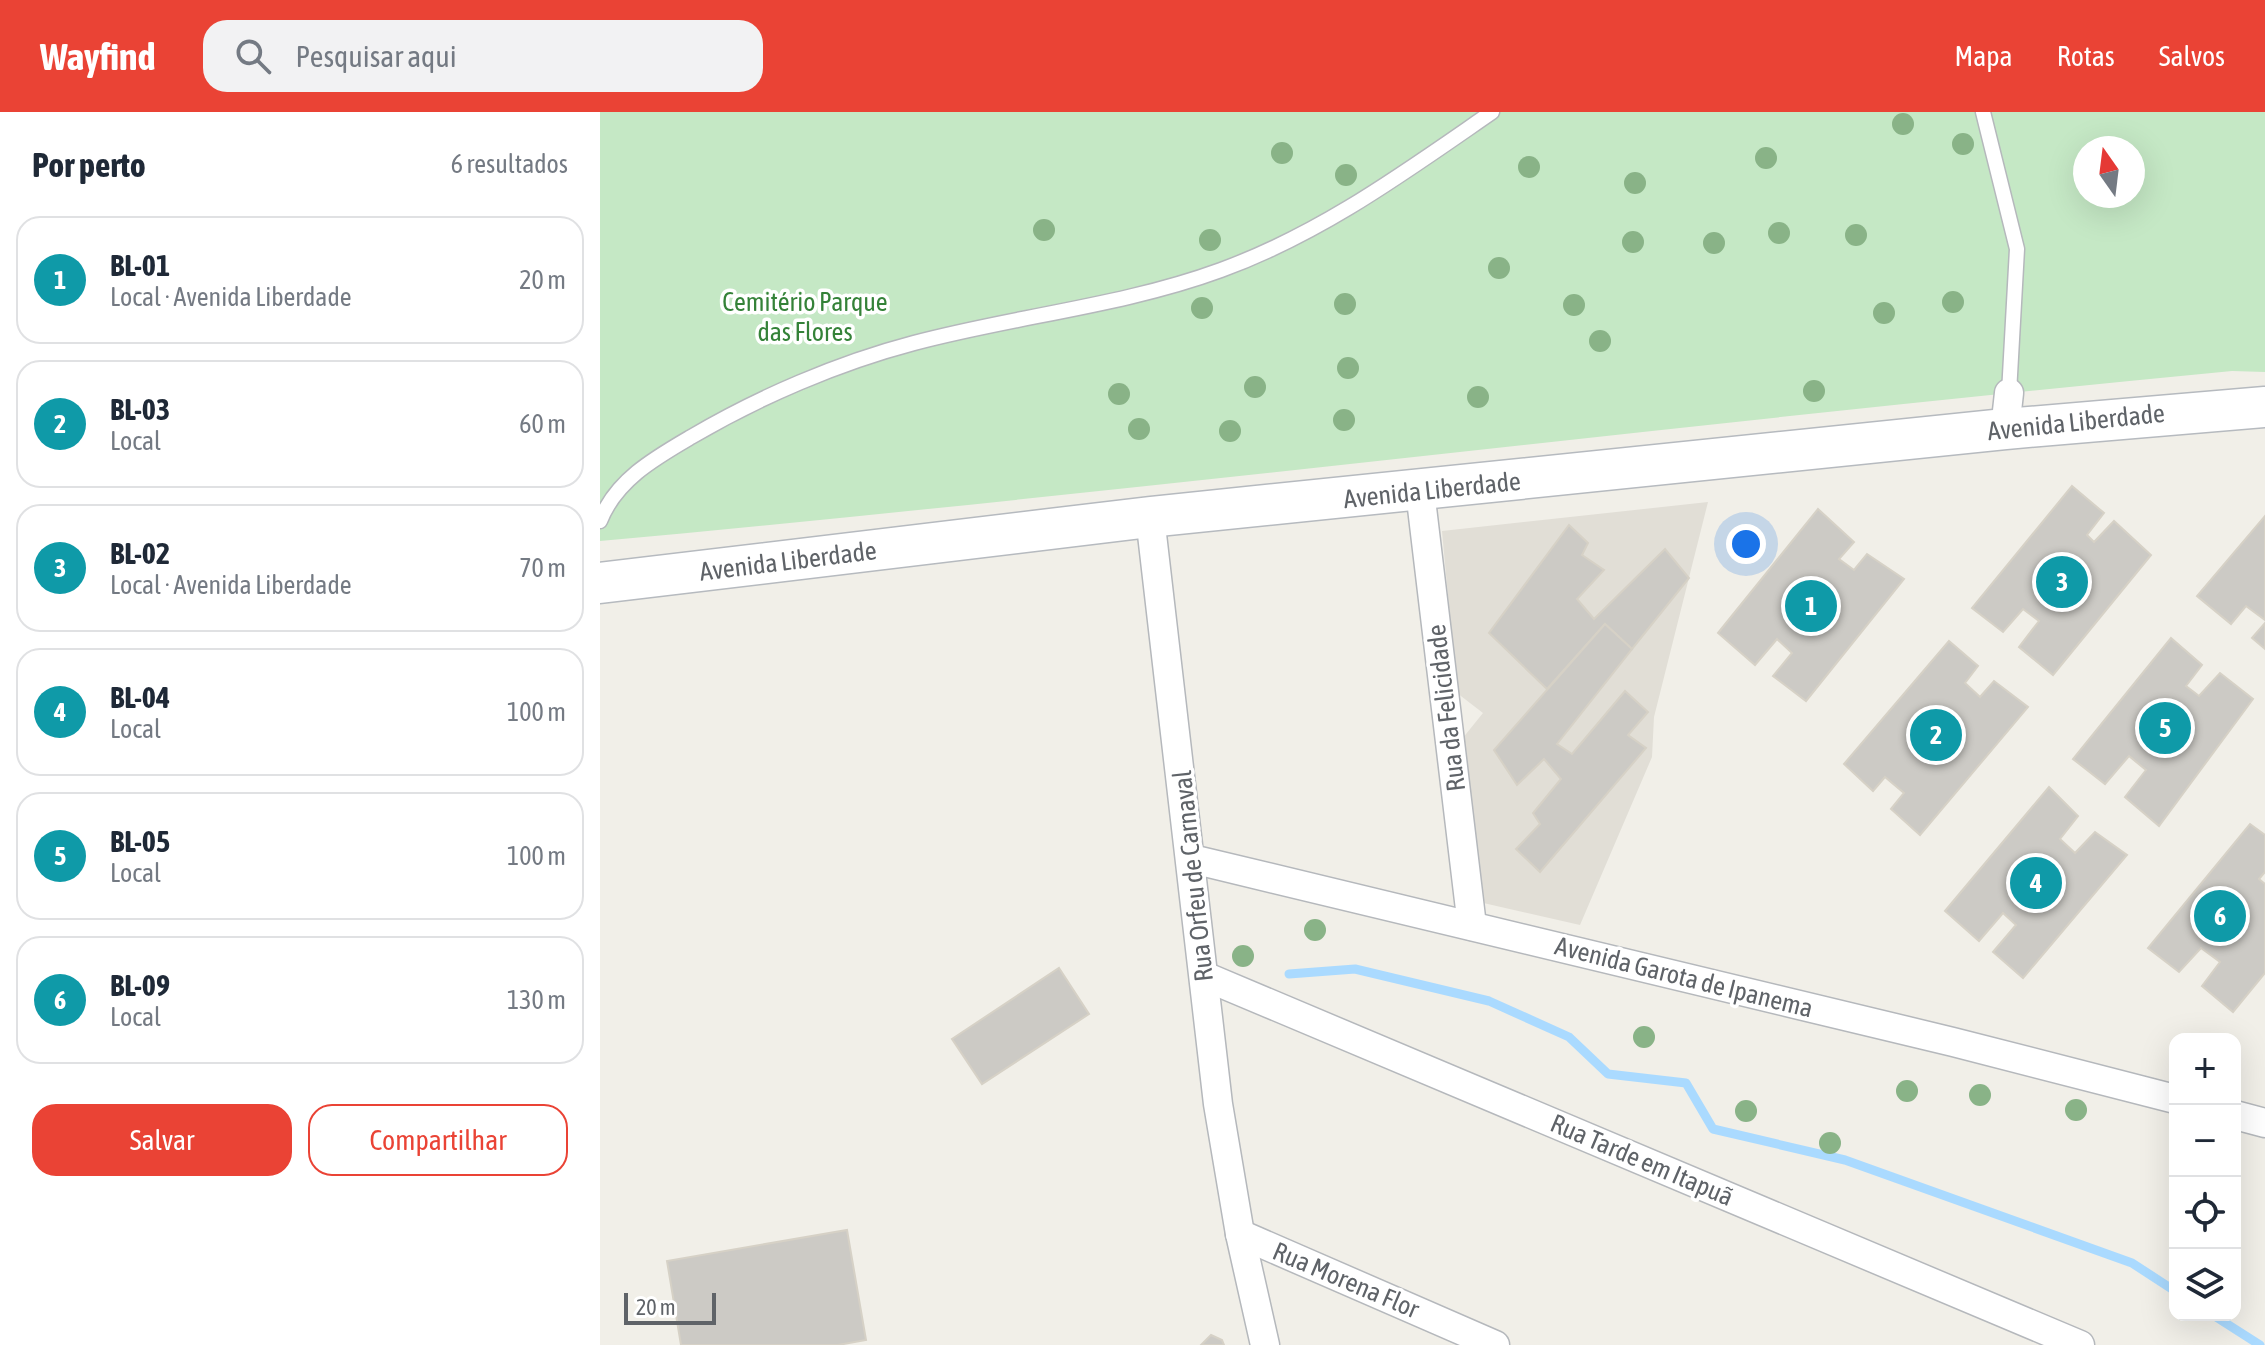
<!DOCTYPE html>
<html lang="pt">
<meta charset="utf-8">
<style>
:root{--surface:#fff;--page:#f2f2f3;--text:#1f2937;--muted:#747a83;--line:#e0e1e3;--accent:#ea4335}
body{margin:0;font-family:"Asap Condensed",sans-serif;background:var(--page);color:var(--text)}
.controls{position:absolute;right:24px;bottom:24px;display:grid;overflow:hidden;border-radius:16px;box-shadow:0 8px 32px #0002}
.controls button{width:72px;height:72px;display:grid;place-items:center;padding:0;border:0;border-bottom:2px solid var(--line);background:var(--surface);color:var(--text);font:40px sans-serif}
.compass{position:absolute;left:1473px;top:24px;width:72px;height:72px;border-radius:50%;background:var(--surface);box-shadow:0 8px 32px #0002;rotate:346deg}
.scale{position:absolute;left:24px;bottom:20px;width:92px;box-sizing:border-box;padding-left:8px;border:4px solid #5f6368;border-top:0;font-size:22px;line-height:28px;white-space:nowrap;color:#5f6368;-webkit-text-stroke:6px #fff;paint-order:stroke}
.you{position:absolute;left:1146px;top:432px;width:28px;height:28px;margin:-20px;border:6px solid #fff;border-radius:50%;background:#1a73e8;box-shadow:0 0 0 12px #1a73e833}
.badge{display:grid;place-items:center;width:52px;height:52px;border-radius:50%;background:var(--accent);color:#fff;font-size:26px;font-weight:700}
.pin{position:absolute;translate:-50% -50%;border:4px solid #fff;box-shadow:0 2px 8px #0006}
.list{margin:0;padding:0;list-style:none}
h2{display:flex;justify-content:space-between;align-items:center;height:104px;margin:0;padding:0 32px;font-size:34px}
h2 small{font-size:26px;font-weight:400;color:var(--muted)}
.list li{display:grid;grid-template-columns:52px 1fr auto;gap:24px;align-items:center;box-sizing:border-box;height:128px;margin:0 16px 16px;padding:0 16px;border:2px solid var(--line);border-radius:24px}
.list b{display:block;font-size:30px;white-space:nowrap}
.list p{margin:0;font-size:26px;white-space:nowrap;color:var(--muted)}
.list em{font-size:26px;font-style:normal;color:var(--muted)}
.actions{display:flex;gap:16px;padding:24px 32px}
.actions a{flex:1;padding:18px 0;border:2px solid var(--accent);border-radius:24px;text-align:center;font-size:28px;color:var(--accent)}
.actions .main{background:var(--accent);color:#fff}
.icon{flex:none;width:44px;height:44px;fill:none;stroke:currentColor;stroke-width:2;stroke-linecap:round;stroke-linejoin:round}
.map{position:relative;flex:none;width:1665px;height:1233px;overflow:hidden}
header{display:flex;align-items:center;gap:48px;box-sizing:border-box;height:112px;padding:0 40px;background:var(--accent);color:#fff}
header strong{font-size:38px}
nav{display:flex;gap:44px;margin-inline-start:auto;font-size:28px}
.search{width:560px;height:72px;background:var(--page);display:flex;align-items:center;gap:20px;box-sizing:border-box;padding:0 28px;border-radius:24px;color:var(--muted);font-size:30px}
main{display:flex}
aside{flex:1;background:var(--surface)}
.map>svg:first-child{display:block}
</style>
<header>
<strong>Wayfind</strong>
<div class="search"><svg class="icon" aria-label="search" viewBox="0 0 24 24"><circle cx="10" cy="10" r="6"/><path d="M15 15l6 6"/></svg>Pesquisar aqui</div>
<nav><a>Mapa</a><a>Rotas</a><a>Salvos</a></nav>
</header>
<main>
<aside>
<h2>Por perto<small>6 resultados</small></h2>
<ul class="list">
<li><span class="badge" style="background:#0f9aa8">1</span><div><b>BL-01</b><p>Local · Avenida Liberdade</p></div><em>20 m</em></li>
<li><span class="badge" style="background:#0f9aa8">2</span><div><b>BL-03</b><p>Local</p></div><em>60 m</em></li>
<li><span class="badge" style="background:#0f9aa8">3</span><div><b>BL-02</b><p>Local · Avenida Liberdade</p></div><em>70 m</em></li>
<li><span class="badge" style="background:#0f9aa8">4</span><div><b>BL-04</b><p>Local</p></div><em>100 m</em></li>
<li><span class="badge" style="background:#0f9aa8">5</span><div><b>BL-05</b><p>Local</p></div><em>100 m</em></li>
<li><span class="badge" style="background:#0f9aa8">6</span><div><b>BL-09</b><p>Local</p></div><em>130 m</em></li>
</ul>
<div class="actions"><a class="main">Salvar</a><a>Compartilhar</a></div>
</aside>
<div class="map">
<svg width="1665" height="1233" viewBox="0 0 1665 1233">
<rect width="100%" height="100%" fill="#f1efe8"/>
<path fill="#e1ded6" d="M1108,390L1054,605L1052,645L980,813L879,790L862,627L883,601L857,581L842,419Z"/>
<path fill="#c5e8c5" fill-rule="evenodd" d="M0,0H1665V260L1632,259C1087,311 545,379 0,429ZM1485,36H1533V84H1485Z"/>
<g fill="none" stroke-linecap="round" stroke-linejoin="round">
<g stroke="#aadaff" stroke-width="9">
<path d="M689,862L755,857L889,889L969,925L1008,962L1086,971L1113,1017L1245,1048L1532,1151L1575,1179"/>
<path d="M1613,1203L1660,1233"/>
</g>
</g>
<g fill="#cccac5" stroke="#d6d1c6" stroke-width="2">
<path d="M1472,374L1504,401L1487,423L1494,430L1514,409L1551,443L1453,563L1419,535L1439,509L1423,497L1403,520L1372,496Z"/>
<path d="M1218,397L1254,430L1239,447L1254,458L1267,442L1304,467L1206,589L1173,564L1192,541L1177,527L1155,553L1118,521Z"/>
<path d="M1665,404V508L1646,494L1631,512L1597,484Z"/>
<path d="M969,413L988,431L982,443L1004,458L977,487L994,507L1065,437L1089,466L1032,537L1005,512L947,577L889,521Z"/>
<path d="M1665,511V537L1652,526Z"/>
<path d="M1005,512L1032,537L957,632L972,642L1025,579L1048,600L1028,623L1046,636L940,760L916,737L940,712L933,701L961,667L944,647L917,673L894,638Z"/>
<path d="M1571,526L1602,553L1586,574L1599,584L1620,561L1653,587L1559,714L1525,685L1546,658L1529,644L1505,672L1473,647Z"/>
<path d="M1349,529L1378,554L1365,571L1380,585L1394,569L1428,595L1320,723L1291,697L1304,681L1285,665L1273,679L1244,652Z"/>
<path d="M1449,675L1478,704L1460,727L1475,741L1495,720L1527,743L1423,866L1393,840L1416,813L1403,801L1379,829L1345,799Z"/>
<path d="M1650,712L1665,723V760L1659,767L1665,772V861L1633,900L1602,874L1620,850L1601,836L1579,860L1548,836Z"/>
<path d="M459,856L489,902L382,972L352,927Z"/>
<path d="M247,1118L266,1228L238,1233H81L67,1149Z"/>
<path d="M611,1223L622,1228L624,1233H601Z"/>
</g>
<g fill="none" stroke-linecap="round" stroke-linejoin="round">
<g stroke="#b5b8bc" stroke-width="17">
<g id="service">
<path d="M1383,0L1417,137L1409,281"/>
<path d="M0,409C16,368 55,346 91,325C159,285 238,251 314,231C415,204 523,194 621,158C722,121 805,60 892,0"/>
</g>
</g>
<g stroke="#b5b8bc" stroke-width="31">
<g id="minor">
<path d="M1405,317L1409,281"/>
<path d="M820,379L872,814"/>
<path d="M550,405L618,992L640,1122L665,1233"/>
<path d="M592,747L1353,930L1575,987"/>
<path d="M604,864L1480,1233"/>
<path d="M1635,1003L1665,1011"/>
<path d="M640,1122L895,1233"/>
</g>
</g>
<g stroke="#b6babf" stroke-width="43">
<path id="secondary" d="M0,471L550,405L1405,317L1665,295"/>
</g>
<use href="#service" stroke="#fff" stroke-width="14"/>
<use href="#minor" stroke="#fff" stroke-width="28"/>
<use href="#secondary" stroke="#fff" stroke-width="40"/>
</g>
<g fill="#89b387">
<circle cx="1303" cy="12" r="11"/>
<circle cx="1363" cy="32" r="11"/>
<circle cx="682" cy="41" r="11"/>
<circle cx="1166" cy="46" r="11"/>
<circle cx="929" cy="55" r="11"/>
<circle cx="746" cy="63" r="11"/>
<circle cx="1035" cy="71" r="11"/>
<circle cx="444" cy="118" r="11"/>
<circle cx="1179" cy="121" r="11"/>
<circle cx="1256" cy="123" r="11"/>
<circle cx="610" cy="128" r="11"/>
<circle cx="1033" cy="130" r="11"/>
<circle cx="1114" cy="131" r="11"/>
<circle cx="899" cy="156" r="11"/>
<circle cx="1353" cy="190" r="11"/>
<circle cx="745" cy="192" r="11"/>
<circle cx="974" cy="193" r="11"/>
<circle cx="602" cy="196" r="11"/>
<circle cx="1284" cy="201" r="11"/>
<circle cx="1000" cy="229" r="11"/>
<circle cx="748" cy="256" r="11"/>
<circle cx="655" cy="275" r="11"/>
<circle cx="1214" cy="279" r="11"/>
<circle cx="519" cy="282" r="11"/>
<circle cx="878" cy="285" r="11"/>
<circle cx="744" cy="308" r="11"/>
<circle cx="539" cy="317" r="11"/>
<circle cx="630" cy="319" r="11"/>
<circle cx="715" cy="818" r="11"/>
<circle cx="643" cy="844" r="11"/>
<circle cx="1044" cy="925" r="11"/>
<circle cx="1307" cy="979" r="11"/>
<circle cx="1380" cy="983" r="11"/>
<circle cx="1476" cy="998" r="11"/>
<circle cx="1146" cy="999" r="11"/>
<circle cx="1230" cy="1031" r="11"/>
</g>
<g text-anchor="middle" stroke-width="7" stroke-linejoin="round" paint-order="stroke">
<g font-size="26" fill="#348238" stroke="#fff">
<text x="205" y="199">Cemitério Parque<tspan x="205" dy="30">das Flores</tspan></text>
</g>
<g font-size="26" fill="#5f6368" stroke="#fff">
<text transform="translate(1476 310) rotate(-6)" y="9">Avenida Liberdade</text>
<text transform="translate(832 378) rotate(-6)" y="9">Avenida Liberdade</text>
<text transform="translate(188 449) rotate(-7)" y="9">Avenida Liberdade</text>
<text transform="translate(846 596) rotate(-97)" y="9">Rua da Felicidade</text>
<text transform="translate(593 764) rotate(-96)" y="9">Rua Orfeu de Carnaval</text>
<text transform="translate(1084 865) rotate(14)" y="9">Avenida Garota de Ipanema</text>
<text transform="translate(1042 1048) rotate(23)" y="9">Rua Tarde em Itapuã</text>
<text transform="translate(746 1168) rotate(23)" y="9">Rua Morena Flor</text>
</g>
</g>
</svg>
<div class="controls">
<button>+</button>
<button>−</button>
<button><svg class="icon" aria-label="locate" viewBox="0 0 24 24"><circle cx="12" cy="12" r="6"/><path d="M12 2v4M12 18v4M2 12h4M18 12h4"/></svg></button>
<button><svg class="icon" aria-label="layers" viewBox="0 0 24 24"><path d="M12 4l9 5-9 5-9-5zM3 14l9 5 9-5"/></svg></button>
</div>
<svg class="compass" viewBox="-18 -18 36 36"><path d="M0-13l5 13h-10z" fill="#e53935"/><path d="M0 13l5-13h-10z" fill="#747a83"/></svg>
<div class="scale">20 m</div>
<div class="you"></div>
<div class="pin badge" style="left:1211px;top:494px;background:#0f9aa8">1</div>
<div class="pin badge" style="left:1336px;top:623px;background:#0f9aa8">2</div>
<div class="pin badge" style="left:1462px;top:470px;background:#0f9aa8">3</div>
<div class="pin badge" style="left:1436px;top:771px;background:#0f9aa8">4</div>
<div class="pin badge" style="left:1565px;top:616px;background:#0f9aa8">5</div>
<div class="pin badge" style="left:1620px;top:804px;background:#0f9aa8">6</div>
</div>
</main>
